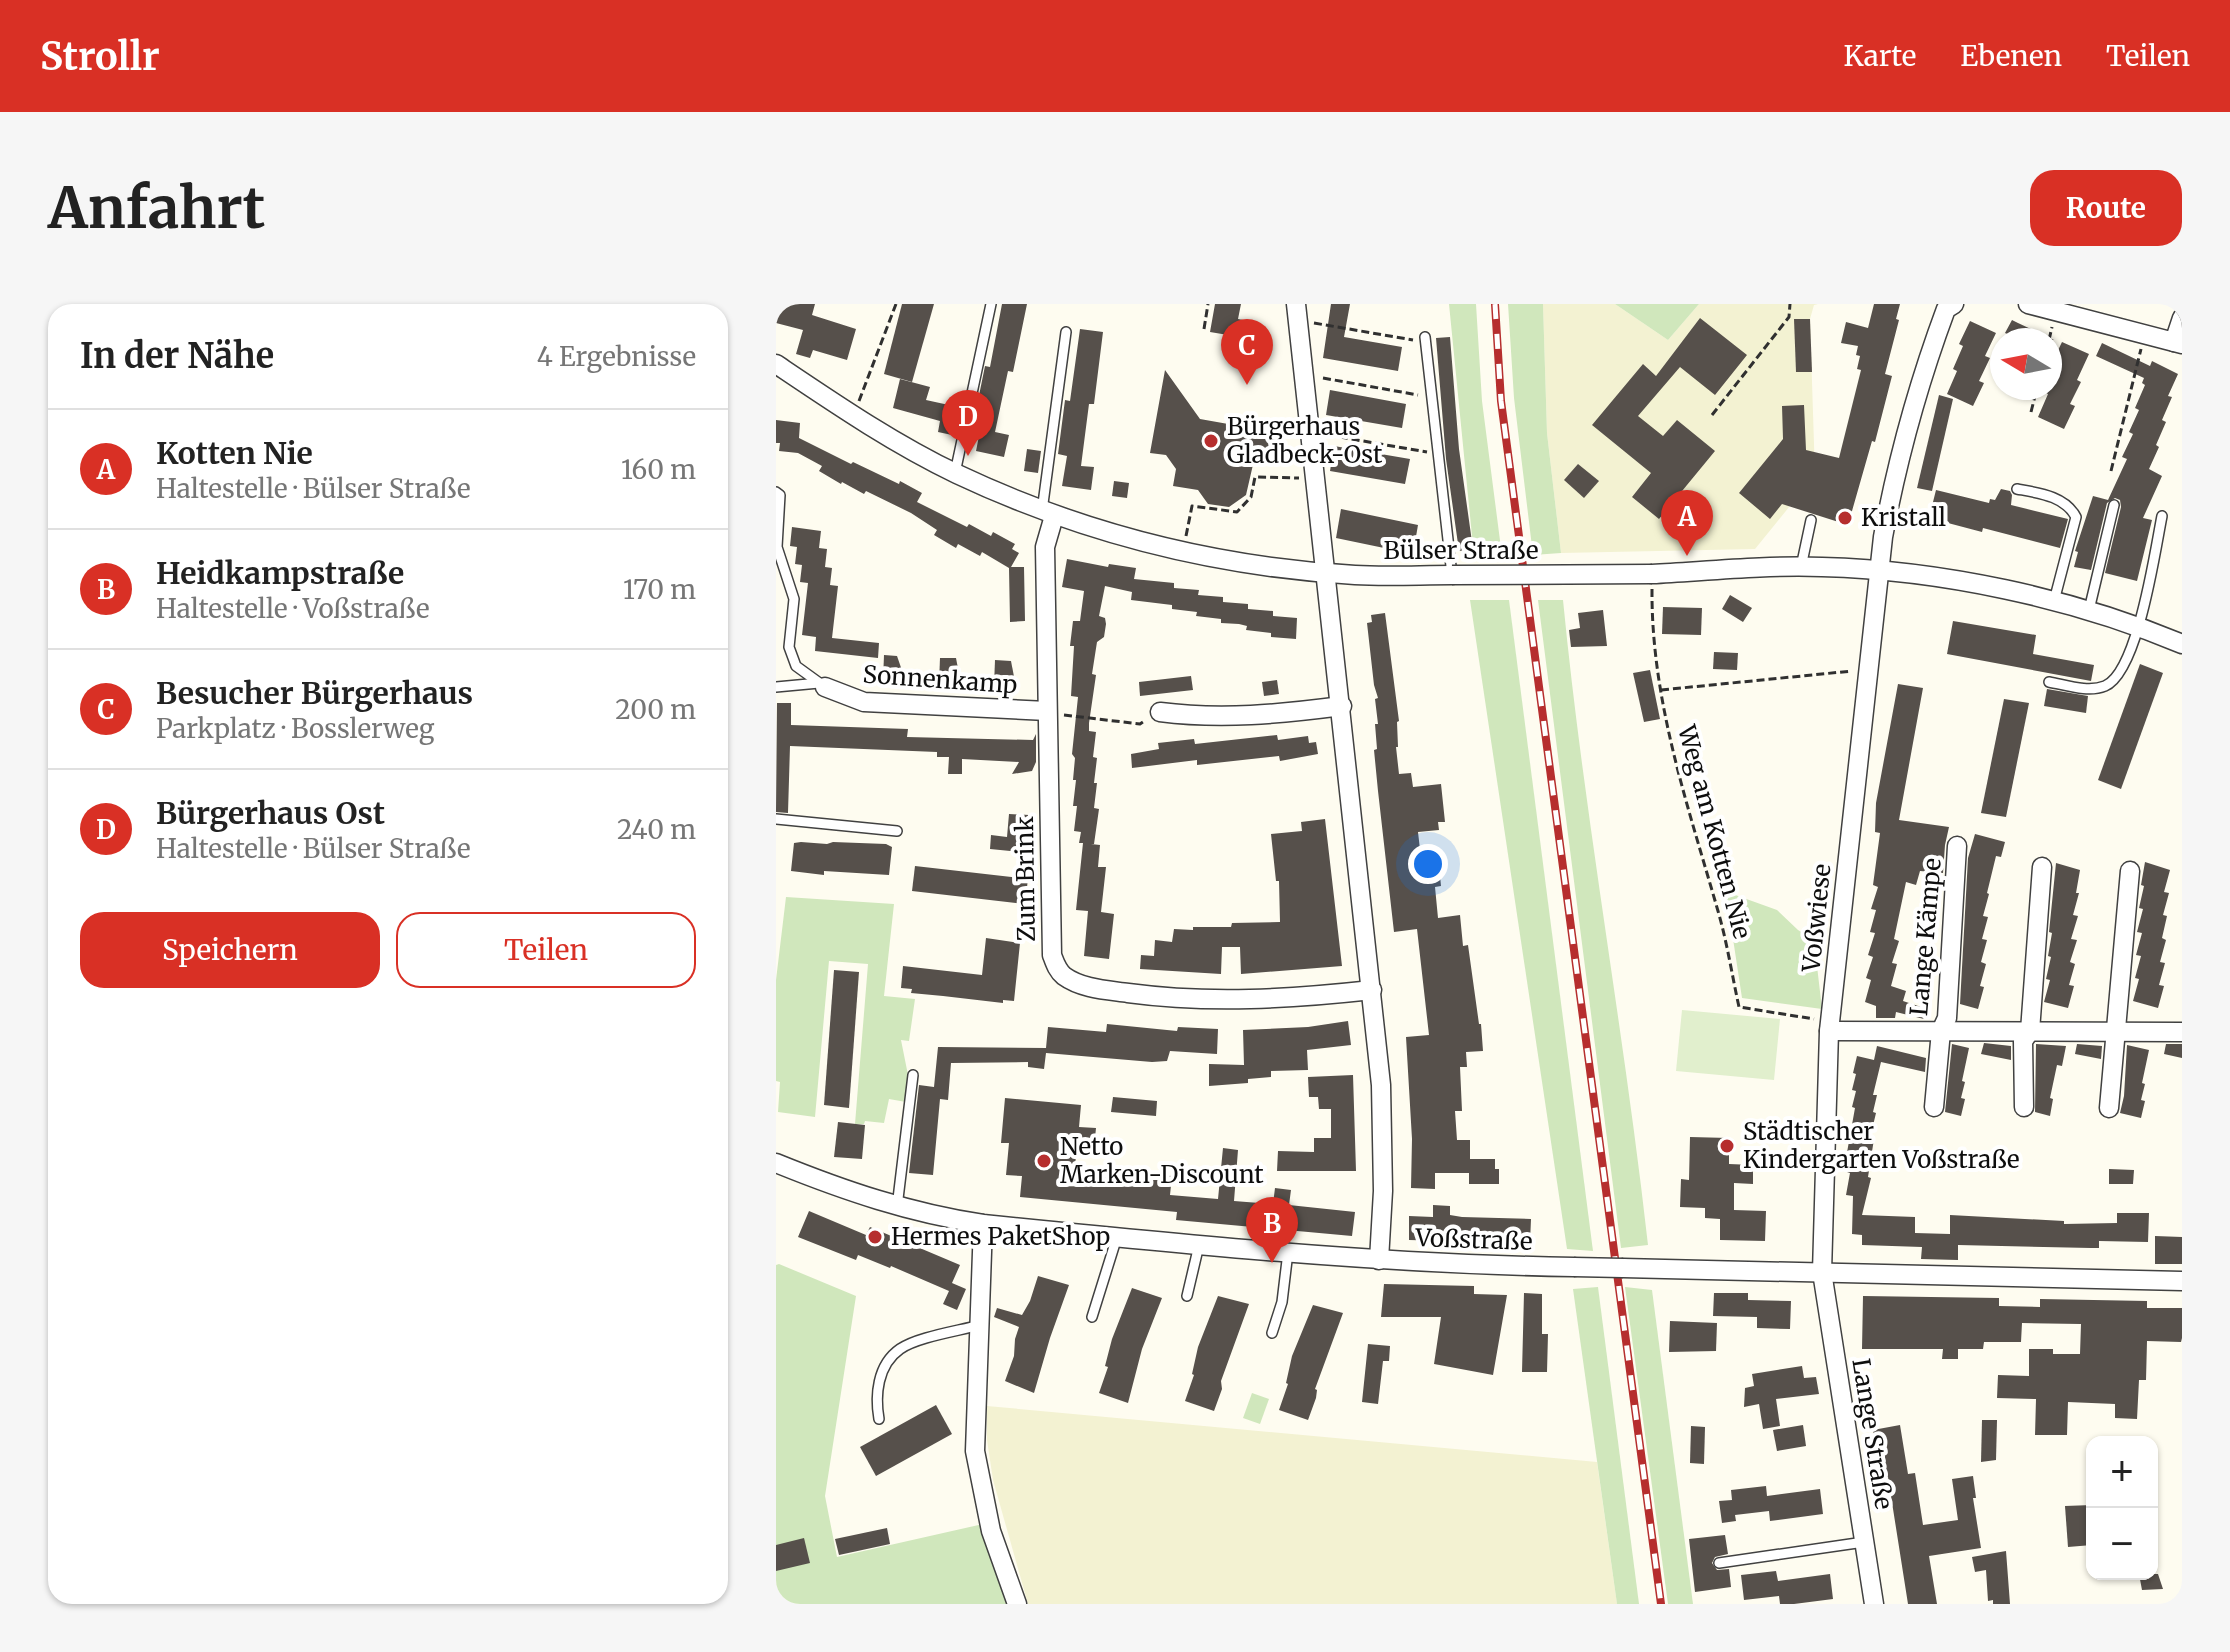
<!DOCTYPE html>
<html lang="de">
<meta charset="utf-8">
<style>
:root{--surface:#fff;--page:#f6f6f6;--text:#222;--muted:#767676;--line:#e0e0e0;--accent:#d93025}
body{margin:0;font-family:Merriweather,serif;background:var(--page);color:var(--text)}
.controls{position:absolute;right:24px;bottom:24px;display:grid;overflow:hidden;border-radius:16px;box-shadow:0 2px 6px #0004}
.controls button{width:72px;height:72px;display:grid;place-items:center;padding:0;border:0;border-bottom:2px solid var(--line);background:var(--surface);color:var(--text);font:40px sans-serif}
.compass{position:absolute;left:1214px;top:24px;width:72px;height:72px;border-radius:50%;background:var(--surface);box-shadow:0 2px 6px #0004;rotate:280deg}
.you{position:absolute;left:652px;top:560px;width:28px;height:28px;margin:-20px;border:6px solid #fff;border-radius:50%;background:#1a73e8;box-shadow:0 0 0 12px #1a73e833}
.badge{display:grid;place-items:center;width:52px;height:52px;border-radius:50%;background:var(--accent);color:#fff;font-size:26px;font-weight:700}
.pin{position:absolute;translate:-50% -66px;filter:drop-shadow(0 2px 4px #0008)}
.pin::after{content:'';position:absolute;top:42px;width:28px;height:24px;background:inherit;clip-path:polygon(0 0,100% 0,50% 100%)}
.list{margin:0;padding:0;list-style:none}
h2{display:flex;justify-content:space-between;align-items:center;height:104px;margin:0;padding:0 32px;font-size:34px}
h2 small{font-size:26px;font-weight:400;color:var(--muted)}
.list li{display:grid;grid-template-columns:52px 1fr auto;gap:24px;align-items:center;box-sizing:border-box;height:120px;padding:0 32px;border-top:2px solid var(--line)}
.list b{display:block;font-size:30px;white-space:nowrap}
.list p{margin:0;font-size:26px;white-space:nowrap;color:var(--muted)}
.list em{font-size:26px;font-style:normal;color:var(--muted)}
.actions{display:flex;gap:16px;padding:24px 32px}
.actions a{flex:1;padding:18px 0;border:2px solid var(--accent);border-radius:24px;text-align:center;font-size:28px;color:var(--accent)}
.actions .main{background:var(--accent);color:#fff}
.map{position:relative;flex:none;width:1406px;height:1300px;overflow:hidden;border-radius:24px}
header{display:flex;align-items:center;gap:48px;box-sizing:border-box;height:112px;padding:0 40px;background:var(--accent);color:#fff}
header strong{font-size:38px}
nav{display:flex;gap:44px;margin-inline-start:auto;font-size:28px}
.intro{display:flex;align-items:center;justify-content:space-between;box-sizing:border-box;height:192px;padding:0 48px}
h1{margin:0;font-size:56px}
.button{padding:20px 36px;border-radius:24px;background:var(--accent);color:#fff;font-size:28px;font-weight:700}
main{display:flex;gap:48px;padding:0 48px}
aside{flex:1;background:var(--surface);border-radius:24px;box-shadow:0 2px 6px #0004}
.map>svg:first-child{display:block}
</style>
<header>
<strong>Strollr</strong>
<nav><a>Karte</a><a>Ebenen</a><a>Teilen</a></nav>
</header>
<div class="intro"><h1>Anfahrt</h1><a class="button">Route</a></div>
<main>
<aside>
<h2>In der Nähe<small>4 Ergebnisse</small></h2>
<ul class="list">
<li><span class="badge">A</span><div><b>Kotten Nie</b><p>Haltestelle · Bülser Straße</p></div><em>160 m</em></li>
<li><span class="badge">B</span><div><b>Heidkampstraße</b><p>Haltestelle · Voßstraße</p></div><em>170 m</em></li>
<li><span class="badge">C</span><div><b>Besucher Bürgerhaus</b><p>Parkplatz · Bosslerweg</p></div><em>200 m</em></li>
<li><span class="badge">D</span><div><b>Bürgerhaus Ost</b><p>Haltestelle · Bülser Straße</p></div><em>240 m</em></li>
</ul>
<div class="actions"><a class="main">Speichern</a><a>Teilen</a></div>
</aside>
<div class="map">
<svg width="1406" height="1300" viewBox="0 0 1406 1300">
<rect width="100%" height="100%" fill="#fefcf0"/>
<g fill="#f3f2d2">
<path d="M767,0H839L892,36L923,0H1042L1038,1L1034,15L1039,171L979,245L785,249L771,129Z"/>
<path d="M211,1102L821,1158L841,1300H252L217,1176L211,1136Z"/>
</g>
<g fill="#d0e7bc">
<path d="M673,0H700L706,97L726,252H698Z"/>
<path d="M732,0H767L771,129L785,249L757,251L738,94Z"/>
<path d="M839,0H923L892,36Z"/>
<path d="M694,296H733L817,947L791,945Z"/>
<path d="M762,296H787C808,512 848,726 872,941L845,944Z"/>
<path d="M945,588H951L1001,606L1022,626L1038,636L1046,705L966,694L954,615Z"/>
<path d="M10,593L118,600L108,692L139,695L133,737L125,736L133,776L130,798L113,795L108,819L89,817L88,820H79L92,660L53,657L39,813L2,808L4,778L0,777V676Z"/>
<path d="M3,960L80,992L49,1192L61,1253L207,1220L233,1300H0V961Z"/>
<path d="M822,983L863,1300H841L797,985Z"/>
<path d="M849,983L876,986L917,1300H892Z"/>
<path d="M476,1089L493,1095L484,1120L467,1114Z"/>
</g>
<path fill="#e1efcd" d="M906,706L1004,715L998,776L900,767Z"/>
<g fill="#56504b">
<path d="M0,0H39L36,11L80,25L71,56L37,46L34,54L20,50L27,26L0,19Z"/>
<path d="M126,0H158L136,78L108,70Z"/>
<path d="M226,0H251L237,68L232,67L219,128L233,131L228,153L200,147L206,117L198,116L209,62L214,63Z"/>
<path d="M439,0H465L462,15L472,17L470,34L434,28Z"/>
<path d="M555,0H574L568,33L626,43L622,67L547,54Z"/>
<path d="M1098,0H1124L1120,15L1123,16L1109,70L1116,72L1099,138L1096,137L1072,221L1006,200L994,215L963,189L1007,135L1006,102L1028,101L1030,146L1063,154L1085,66L1081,65L1084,52L1080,51L1082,42L1065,39L1070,18L1092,24Z"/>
<path d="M924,14L971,51L939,91L904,63L862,112L887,132L901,116L939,147L883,215L856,193L875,169L816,121L867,60L880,72Z"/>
<path d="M1018,15H1034L1036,68H1020Z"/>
<path d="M1236,16L1242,19L1278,36H1245L1229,29Z"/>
<path d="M1194,17L1220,29L1209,52L1214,54L1203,77L1208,79L1197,102L1171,90L1181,67L1177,65L1187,42L1183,40Z"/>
<path d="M304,25L327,28L318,100H313L305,162L318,163L315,186L286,182L291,152L282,150L289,96L294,97Z"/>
<path d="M674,33L683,145L697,245L683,247L670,155L660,34Z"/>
<path d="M1286,38L1313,50L1301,76L1305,78L1294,100L1299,102L1288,125L1262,113L1272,90L1268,88L1270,84H1274V75L1279,65L1274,63Z"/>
<path d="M1326,39L1374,62L1376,57L1402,70L1392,92L1396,93L1386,116L1390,118L1380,141L1383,143L1373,165L1386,172L1367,214L1376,216L1361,277L1329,269L1345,203L1344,196L1339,194L1331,199L1315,266L1298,263L1302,248L1299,247L1317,192L1332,196L1351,155L1346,153L1357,130L1353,128L1363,106L1359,104L1369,81L1366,79L1368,74L1320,52Z"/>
<path d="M389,66L424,115L486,126L508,157L479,152L470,191L453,203L432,200L422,186L397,182L400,165L390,151L374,149Z"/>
<path d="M124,75L154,83L150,96L182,103L176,131L162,128L164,117L117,104Z"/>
<path d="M554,86L630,100L626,124L550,111Z"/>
<path d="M1163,91L1177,95L1156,187L1141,184Z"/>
<path d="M0,116L24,119L23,134L75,160L77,158L123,180L124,177L146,189L141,198L191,223L193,220L215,232L217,228L239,240L236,245L243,249L235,263H248L249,317L234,318L233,264L206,248L204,252L182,240L180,244L158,231L161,226L135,209L90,187L88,190L66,178L65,180L43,167L46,162L22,149L3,147L4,139H0Z"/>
<path d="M558,142L634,155L629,180L554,167Z"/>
<path d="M251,145L265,147L262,169L248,167Z"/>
<path d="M802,160L823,177L808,194L788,176Z"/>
<path d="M338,177L353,179L351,194L336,192Z"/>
<path d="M1225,185L1234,187L1236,191L1235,201L1292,215L1284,244L1207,224L1206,228L1153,214L1160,186L1213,199L1214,195L1219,196Z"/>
<path d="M565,205L642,221L637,250L560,234Z"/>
<path d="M16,223L45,227L43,244L51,245L49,263L56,264L54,281L62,282L56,334L103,339L102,354L39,347L40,333L26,331L32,279L24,278L26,261L19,260L21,243L14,242Z"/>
<path d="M291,255L332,263L333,260L360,264L358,275L398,279V284L423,286L422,291L447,293V298L472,300V305L497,307V312L521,314L520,335L495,333V329L470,326L471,322L463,320L445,319V315L420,312L421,308L396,305V301L355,296L356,288L329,282L323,312L329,314L330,320L328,333L321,338L316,370L320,371L313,419V427L320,428L317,453L321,454L318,479H321L318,504L323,505L318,540H315L324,541L322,563H330L325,608L338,610L333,655L308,652L312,607L300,606L307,539H303L305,528L298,527L301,502H297L300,476H297L299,454L296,450L302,393L295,392L298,342H294L297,317H304L308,287L286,283Z"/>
<path d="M954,291L976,304L967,318L946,305Z"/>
<path d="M887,303L926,304L925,331L886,330Z"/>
<path d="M827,306L831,342L795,343L793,326L804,324L802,309Z"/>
<path d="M609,309L623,417L621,418L622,443H620L623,470L635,469L637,483L665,480L669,518H662L663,526L642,528L646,563L663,561L665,582L659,583L662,614L684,611L687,642L692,641L703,720H705L707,747L690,748L691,763H684L686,807H679L681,836H694V855H719V865H723V880H693V869H659V885L635,884L636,835L630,733L653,731L641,625L618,628L602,487L598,446L601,445L599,420H602L599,395L602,394L598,381L591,319L596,318L595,311Z"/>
<path d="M1177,317L1260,331L1257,350L1318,361L1315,377L1171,350Z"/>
<path d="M938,348L962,349L961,366L937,365Z"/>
<path d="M108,351L121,352L130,378L107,377Z"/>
<path d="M164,354H180L185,380L163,379Z"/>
<path d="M219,356L235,357L240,383L218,382Z"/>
<path d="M1364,360L1387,369L1345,485L1322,476Z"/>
<path d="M874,366L884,415L868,418L857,369Z"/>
<path d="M415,372L417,386L364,392L363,378Z"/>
<path d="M501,376L503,390L488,392L486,378Z"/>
<path d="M1122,380L1147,384L1123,516L1173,523L1169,541L1167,569L1144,567L1140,581L1130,578L1118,635L1123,637L1116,659L1121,660L1115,682L1130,687L1127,697L1151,705L1148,715L1120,708L1119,714H1100V702L1089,698L1095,676L1090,674L1097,653L1092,651L1099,629L1094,628L1100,606L1095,605L1102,583L1097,581L1104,529L1099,528L1100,499Z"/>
<path d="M1271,385L1312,392L1310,409L1268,402Z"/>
<path d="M1228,395L1253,399L1230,513L1205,509Z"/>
<path d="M1,399H15V421L132,425L131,433L257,436L260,430V458L256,467L236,470L243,458L186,455V470H172L173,453H161V448L14,442L12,509L0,508Z"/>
<path d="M501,431L502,436L532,432L533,439L540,438L542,450L504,457L503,452L421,461V456L356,464L355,450L383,445L382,439L418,435L419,440Z"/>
<path d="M233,510L253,511L252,535H257L255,549L214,545L215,531L231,533Z"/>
<path d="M549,515L566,662L465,670L464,643H446L445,670L364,665L365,651L378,652L379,636L396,638L398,625L417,626V623H455L456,619L504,618L503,577H500L495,530L526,527L525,518Z"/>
<path d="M1199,530L1229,538L1225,553L1220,552L1211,589L1213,590L1207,612L1212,613L1206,635L1211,636L1205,658L1210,660L1204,682L1208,683L1202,705L1184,700L1192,554Z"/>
<path d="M25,538L51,540L57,538L110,540L116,543L113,571L48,567V571L15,567L18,539Z"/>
<path d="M1369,558L1394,566L1388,588L1393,589L1387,611L1391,612L1386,634L1390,636L1384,658L1389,659L1383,681L1388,682L1382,704L1357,697L1363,675L1359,674L1365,652L1360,651L1366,629L1361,628L1367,605L1363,604L1368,582L1365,581Z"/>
<path d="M1280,559L1304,566L1300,589H1303L1297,611L1302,612L1295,635L1301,636L1294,658L1299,660L1293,681L1298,682L1292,704L1268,698L1274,676L1270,675L1275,653L1272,652L1276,629L1273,628Z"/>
<path d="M139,562L252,575L249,600L136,587Z"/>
<path d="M210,634L244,639L238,697L227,696V699L167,692L135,689L136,685L125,684L127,662L206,671Z"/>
<path d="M58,666L83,668L73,804L48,801Z"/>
<path d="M572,717L575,741L531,746L532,766L495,767V773L472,775V779L433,782V760L468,761L467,726L532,723Z"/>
<path d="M331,720L401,727L402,723L442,725L441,750L394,747L391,757L376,758L270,749L268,765L252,763V758L175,759L172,796L164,795L157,871L133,869L143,781L158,783L162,743L270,744L272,723L330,728Z"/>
<path d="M1208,739L1235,742V756L1205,750Z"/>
<path d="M1176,740L1193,744L1186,777L1189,778L1185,794L1189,795L1185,812L1169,808Z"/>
<path d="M1260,740L1290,742L1286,762L1281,761L1274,794L1277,795L1274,812L1259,808Z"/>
<path d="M1301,740L1326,742L1325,755L1299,750Z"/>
<path d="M1390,740H1406V754L1388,750Z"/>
<path d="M1351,741L1373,746L1366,779L1369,780L1365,796L1369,797L1365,814L1344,809L1348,792Z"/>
<path d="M1101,742L1150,754L1149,768L1105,758L1097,791H1101L1097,808L1100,809L1094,834L1098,835L1092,873L1095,874L1086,911L1139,913V929L1174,930V911L1288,917V920L1341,919V909H1373L1372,938L1323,937V944H1315L1182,941V956L1145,955L1146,943L1086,941V931L1076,930L1077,892L1070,891L1074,869L1071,868L1074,855L1070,854L1079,804L1076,803L1080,787L1076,786L1080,770L1077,769L1081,752L1098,756Z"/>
<path d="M577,771L580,867H501L502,847L538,848V834H555V805H543L542,793H533L532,773Z"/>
<path d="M337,793L381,797L380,812L335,808Z"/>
<path d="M229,794L305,801L303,823L320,824L318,844L301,843L298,870L339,874L340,867L396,872L394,891L442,895L447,844L462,846L458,897L497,900L499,884L515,886L513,901L579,908L576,932L400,916L401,908L244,893L246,872L230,871L233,839H225Z"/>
<path d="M62,818L89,821L86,855L58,853Z"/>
<path d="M914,833L953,834V860L977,861V880L958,879V906L990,907L989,937L944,936V915L929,914V904L904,903L905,875L913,876Z"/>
<path d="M1333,865L1358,866L1357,880H1333Z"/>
<path d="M657,901L674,902V911L686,913L755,915L754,939L633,936V912L657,913Z"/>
<path d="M33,907L90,931L94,923L184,961L176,979L190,985L181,1006L167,1000L173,987L115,962L114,964L82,951L80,956L22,933Z"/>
<path d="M1379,932L1406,933V960H1379Z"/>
<path d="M262,972L293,981L274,1034L258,1089L229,1077L238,1052L239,1035L243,1023L218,1013L221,1004L246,1011L254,997Z"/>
<path d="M608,980L698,982V990L731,991L717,1071L658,1060L665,1013H605Z"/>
<path d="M356,984L386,994L366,1045L352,1099L323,1089L332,1063L329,1062L336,1035Z"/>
<path d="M748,989L766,990V1030H772L771,1068H746Z"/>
<path d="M938,989H972V996L1015,997L1014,1025L981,1024V1013L937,1012Z"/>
<path d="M442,992L473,1000L445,1077L446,1085L438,1107L409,1097L418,1071L416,1070L422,1043Z"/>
<path d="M1087,992L1223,994V1002L1264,1003V995L1371,997V1004H1406V1034L1405,1038L1371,1037L1370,1076H1363L1361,1115L1339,1114V1100L1292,1098L1291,1131H1259L1260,1095L1221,1094L1222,1071L1253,1072V1045H1277V1050H1304L1305,1020L1246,1019L1245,1038H1208L1207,1045H1182V1055H1166L1167,1045H1086Z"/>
<path d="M537,1001L567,1009L539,1085L541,1086L540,1094L532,1116L503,1106L512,1080L510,1079L516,1052Z"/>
<path d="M894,1017L941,1019L940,1047L893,1048Z"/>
<path d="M592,1040L614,1042L613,1057H607L602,1100L586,1098Z"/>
<path d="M1026,1062L1028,1074L1040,1073L1043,1090L1000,1095L1004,1122L987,1125L983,1100L968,1103L969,1084L978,1082L976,1070Z"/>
<path d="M160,1101L176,1130L100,1172L84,1143Z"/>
<path d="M1206,1116H1221L1220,1156L1205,1158Z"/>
<path d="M1027,1121L1030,1142L1001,1147L997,1126Z"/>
<path d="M1124,1121L1132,1170L1139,1169L1147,1221L1182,1216L1176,1175L1197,1172L1200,1194H1197L1205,1244L1153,1252L1161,1300H1132L1112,1173L1104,1174L1097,1126Z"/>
<path d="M915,1122L929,1123L928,1160L914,1159Z"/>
<path d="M990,1182L991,1192L1044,1185L1047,1210L994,1217L993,1207L959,1211L960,1217L946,1219L943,1197L956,1196L955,1186Z"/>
<path d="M1316,1201V1241L1292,1243L1289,1202Z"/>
<path d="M111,1224L114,1240L63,1251L59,1235Z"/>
<path d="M949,1231L952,1250L939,1253L936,1259L941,1266L953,1265L955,1283L919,1288L913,1235Z"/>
<path d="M28,1234L34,1259L0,1267V1241Z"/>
<path d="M1230,1247L1234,1300H1217V1296L1212,1297L1210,1266L1199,1268L1196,1253Z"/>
<path d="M1000,1267L1002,1277L1054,1270L1057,1295L1018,1300H1004L1003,1292L968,1296L965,1271Z"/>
<path d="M1363,1270H1382L1387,1285L1366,1286Z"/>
</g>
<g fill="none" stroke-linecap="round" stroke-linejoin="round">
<g stroke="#414141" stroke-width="12">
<g id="lane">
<path d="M649,33L676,271"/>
<path d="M179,169L215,0"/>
<path d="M1241,185C1263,189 1289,192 1300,213L1278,297"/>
<path d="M0,188L4,191L1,243L18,295L13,343L20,362L49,383"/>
<path d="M266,207L290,28"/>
<path d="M1025,263L1035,216"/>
<path d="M1313,306L1338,201"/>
<path d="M1273,378C1290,381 1312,389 1329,382C1362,368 1379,247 1386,212"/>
<path d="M0,383L43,379"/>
<path d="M0,515L121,527"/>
<path d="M121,903L137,771"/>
<path d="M411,992L423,941"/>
<path d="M316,1013L341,933"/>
<path d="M496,1029L506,998L512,948"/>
<path d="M103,1115C99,1092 101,1061 124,1045C141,1033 182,1027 204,1021"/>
<path d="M943,1259L1088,1238"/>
</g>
</g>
<g stroke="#414141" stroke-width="21">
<g id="street">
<path d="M520,0L605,781L607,887L603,956"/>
<path d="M1252,0L1406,40"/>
<path d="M1398,38L1406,14"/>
<path d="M0,60C58,99 118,140 181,170C306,229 442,263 579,271C611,273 644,271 676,271"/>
<path d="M278,212L269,243L276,651C279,659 281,666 288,672C306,685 331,686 352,689C434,700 514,695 596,686"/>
<path d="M876,270C932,267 989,261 1046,263C1164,266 1297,294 1406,340"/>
<path d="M49,383L88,398L271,407"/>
<path d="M384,408C446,416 504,410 566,402"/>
<path d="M1053,727L1406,728"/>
<path d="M1158,803L1165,727L1171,714L1181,542"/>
<path d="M1248,803L1247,737L1254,727L1266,563"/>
<path d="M1333,804L1354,567"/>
<path d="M0,859C69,887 134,909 207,920C404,940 601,960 798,963"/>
<path d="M207,920L199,1147L215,1227L241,1300"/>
<path d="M847,964L1406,977"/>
<path d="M1098,1300L1046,968L1053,727L1107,233C1122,152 1141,83 1170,5L1178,0"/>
</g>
</g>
<g stroke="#303030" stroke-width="3" stroke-dasharray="8 4" stroke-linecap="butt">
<path d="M538,19L637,36"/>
<path d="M428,25L432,0"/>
<path d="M1273,36L1276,23"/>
<path d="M547,74L642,91"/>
<path d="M83,97L120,0"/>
<path d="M1255,108L1261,84"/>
<path d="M936,111L1013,13L1014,0"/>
<path d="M552,131L651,148"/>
<path d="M1335,167L1365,45"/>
<path d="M410,232L416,202L461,208L475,193L479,173L523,174"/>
<path d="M876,285C875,396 912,502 942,607C951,638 956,671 963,703L1038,715"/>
<path d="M885,386L1076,367"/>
<path d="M288,411L364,420L370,416"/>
</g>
<use href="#lane" stroke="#fff" stroke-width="9"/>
<use href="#street" stroke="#fff" stroke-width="18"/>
<g stroke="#b62e2e" stroke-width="8">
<path id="rail" d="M719,0L725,97L885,1300"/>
</g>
<use href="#rail" stroke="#fff" stroke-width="5" stroke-dasharray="15" stroke-linecap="butt"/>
<g stroke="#414141" stroke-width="21" stroke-linecap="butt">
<g id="street-bridge">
<path d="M676,271L876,270"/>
<path d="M798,963L847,964"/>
</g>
</g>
<use href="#street-bridge" stroke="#fff" stroke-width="18"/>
</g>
<g fill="#b62e2e" stroke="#fff" stroke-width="3">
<circle cx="435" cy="137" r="8"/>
<circle cx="1069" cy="214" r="8"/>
<circle cx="951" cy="842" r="8"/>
<circle cx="268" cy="857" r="8"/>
<circle cx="99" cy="933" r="8"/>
</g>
<g text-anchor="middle" stroke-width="8" stroke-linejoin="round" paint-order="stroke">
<g font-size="24" fill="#0e0e0e" stroke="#fff" text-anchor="start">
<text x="451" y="131">Bürgerhaus<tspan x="451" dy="28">Gladbeck-Ost</tspan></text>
<text x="1085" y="222">Kristall</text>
<text x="967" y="836">Städtischer<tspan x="967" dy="28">Kindergarten Voßstraße</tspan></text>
<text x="284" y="851">Netto<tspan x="284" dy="28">Marken-Discount</tspan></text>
<text x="115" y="941">Hermes PaketShop</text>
</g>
<g font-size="24" fill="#0e0e0e" stroke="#fff">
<text x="685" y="255">Bülser Straße</text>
<text transform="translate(164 376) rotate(4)" y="8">Sonnenkamp</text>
<text transform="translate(938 528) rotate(75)" y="8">Weg am Kotten Nie</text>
<text transform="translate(250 575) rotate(-91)" y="8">Zum Brink</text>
<text transform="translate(1041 614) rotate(-84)" y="8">Voßwiese</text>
<text transform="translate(1150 633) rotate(-85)" y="8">Lange Kämpe</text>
<text transform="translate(698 936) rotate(2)" y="8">Voßstraße</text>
<text transform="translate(1096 1130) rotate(81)" y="8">Lange Straße</text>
</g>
</g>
</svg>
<div class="controls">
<button>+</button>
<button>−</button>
</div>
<svg class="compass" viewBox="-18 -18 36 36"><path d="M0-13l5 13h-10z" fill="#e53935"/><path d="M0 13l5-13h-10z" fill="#767676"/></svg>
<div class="you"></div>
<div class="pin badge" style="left:911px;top:252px">A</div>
<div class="pin badge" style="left:496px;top:959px">B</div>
<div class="pin badge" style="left:471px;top:81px">C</div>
<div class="pin badge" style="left:192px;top:152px">D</div>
</div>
</main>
